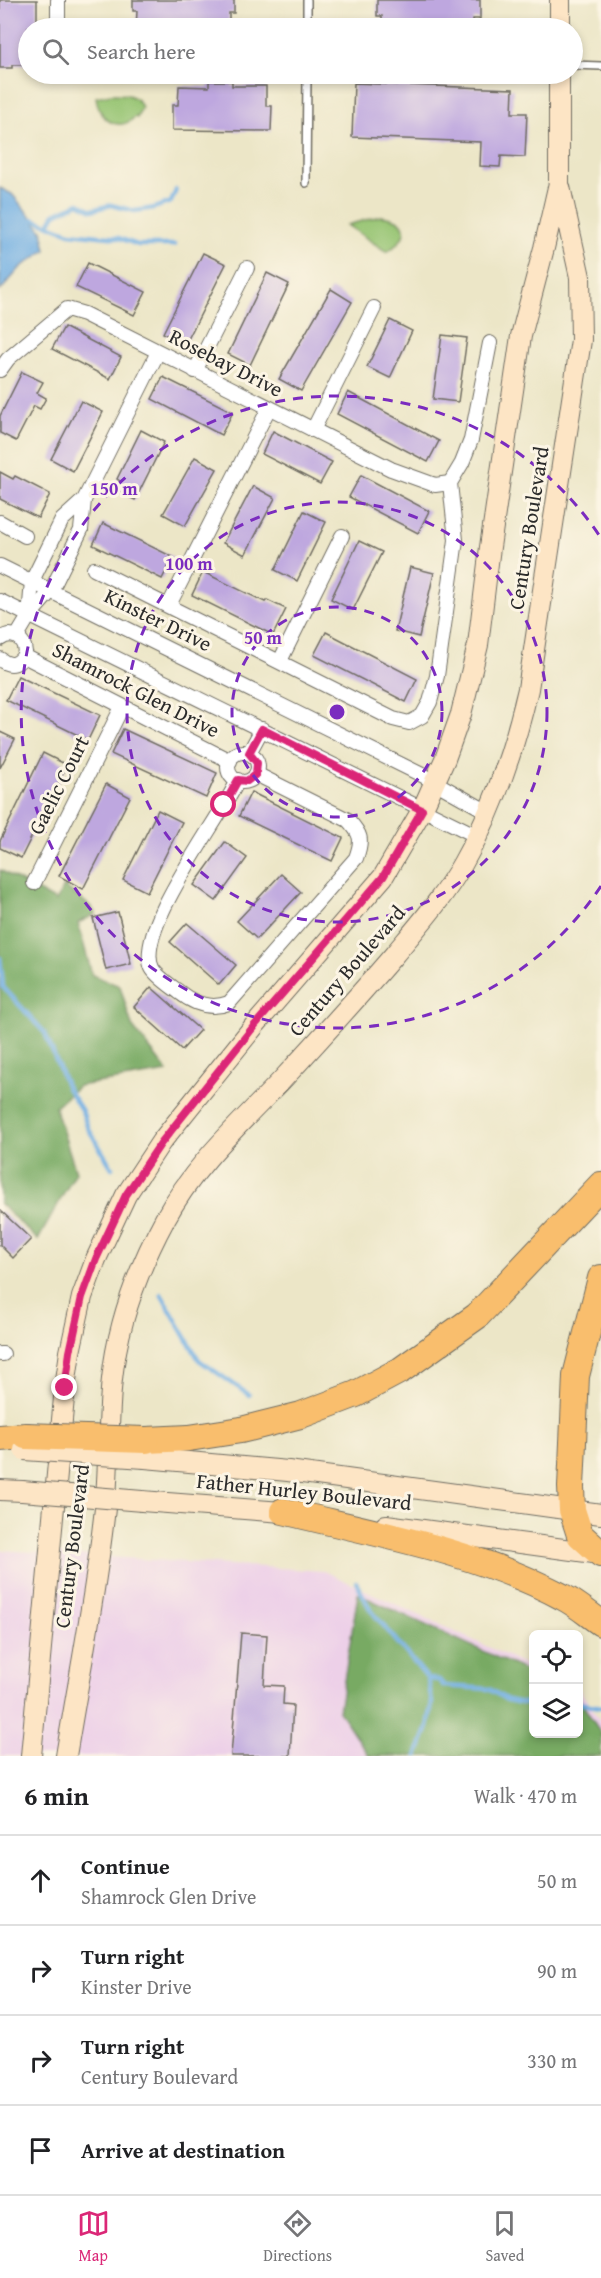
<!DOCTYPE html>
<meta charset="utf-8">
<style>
:root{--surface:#fff;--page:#f2f2f2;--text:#202124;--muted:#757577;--line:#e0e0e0;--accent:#db2777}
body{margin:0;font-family:"Gentium Book Plus",serif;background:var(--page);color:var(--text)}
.controls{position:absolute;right:18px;bottom:18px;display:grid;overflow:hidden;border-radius:9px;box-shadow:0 3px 9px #0003}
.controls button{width:54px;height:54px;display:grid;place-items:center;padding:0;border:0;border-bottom:2px solid var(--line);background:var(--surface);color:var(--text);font:30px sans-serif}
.stop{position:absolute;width:18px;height:18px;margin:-14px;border:4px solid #db2777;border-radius:50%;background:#fff}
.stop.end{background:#db2777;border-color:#fff;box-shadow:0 2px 6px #0008}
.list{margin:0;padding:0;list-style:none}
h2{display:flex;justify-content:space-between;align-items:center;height:78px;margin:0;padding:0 24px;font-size:26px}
h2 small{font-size:20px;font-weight:400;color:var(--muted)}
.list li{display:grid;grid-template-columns:39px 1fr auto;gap:18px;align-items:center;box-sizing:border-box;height:90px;padding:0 24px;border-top:2px solid var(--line)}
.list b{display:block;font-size:22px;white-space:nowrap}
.list p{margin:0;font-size:20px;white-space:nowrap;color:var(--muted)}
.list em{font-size:20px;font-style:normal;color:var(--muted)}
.icon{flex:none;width:33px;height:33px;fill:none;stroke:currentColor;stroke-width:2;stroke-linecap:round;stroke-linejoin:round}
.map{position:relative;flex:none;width:601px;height:1756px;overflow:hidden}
.search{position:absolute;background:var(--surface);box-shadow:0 3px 9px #0003;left:18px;right:18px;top:18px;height:66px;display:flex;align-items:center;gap:15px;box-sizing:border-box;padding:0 21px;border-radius:33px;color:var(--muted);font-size:22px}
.sheet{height:438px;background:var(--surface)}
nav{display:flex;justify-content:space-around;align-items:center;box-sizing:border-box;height:84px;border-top:2px solid var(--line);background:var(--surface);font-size:16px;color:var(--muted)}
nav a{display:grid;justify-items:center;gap:3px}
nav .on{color:var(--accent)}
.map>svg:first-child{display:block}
</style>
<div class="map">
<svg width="601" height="1756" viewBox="0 0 601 1756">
<rect width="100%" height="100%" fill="#fcf5e5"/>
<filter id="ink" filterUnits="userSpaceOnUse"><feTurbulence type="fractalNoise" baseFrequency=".0167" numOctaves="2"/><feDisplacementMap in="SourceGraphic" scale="12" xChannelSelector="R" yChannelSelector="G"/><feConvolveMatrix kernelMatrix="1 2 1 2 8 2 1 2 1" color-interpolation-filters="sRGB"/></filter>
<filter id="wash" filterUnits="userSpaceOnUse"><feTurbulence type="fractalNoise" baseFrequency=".008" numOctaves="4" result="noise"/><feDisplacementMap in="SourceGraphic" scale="24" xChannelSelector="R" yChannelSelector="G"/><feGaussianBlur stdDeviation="1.35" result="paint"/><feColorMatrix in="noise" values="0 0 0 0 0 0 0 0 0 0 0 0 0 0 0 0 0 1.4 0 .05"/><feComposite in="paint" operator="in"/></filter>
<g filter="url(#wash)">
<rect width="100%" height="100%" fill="#ece6c7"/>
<path fill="#edd0e8" d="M0,1550L324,1571L533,1668L534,1734H578L579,1689L601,1722V1756H0Z"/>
<g fill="#96c472" stroke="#60784e" stroke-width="1.5">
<path d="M111,94C124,94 135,93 142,107L137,118L135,117C117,134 98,118 96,97Z"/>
<path d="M380,216C411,219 411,236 387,252L347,225Z"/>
</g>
<g fill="#78aa64" stroke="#526a48" stroke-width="1.5">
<path d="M0,870L56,901L64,886L90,906L96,914L78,923L92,975L120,986L132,1026L168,1072L78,1086L55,1107L76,1172L38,1240L0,1204Z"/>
<path d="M358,1594L533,1674L534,1734H578L579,1699L601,1733V1756H369L339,1711Z"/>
</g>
<path fill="#71afe3" stroke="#4e6d87" stroke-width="1.5" d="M0,188L12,194L42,230L46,250L21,267L0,291Z"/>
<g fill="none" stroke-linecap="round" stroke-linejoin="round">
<g stroke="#71afe3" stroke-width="4.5">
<path d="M33,219L70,233L119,238L138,245H175"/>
<path d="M49,224L55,214L79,203L92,210L111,205L135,211L154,208L171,202L176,190"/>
<path d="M0,958L3,987L45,1033L67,1088L82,1111L88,1128L112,1168"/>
<path d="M161,1294L199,1360L249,1395"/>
<path d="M356,1582L370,1609L428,1679L432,1703L428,1727L417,1756"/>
<path d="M428,1679L439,1680L444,1686L489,1689L507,1700L522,1703H534"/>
<path d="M578,1703L601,1707"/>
</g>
</g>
<g id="blocks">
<g fill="#bea7df">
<path d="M0,0H37V28H28V65H12V68H0Z"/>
<path d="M133,0H234V13H229V28H136L137,11H133Z"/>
<path d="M377,0H480V19H473V28H382V16H377Z"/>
<path d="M209,81H232V86H266V106H272L271,131L172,130V105H178L179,86L209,87Z"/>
<path d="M354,83L513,89L512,113H527L525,157L501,156L500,167L480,166L481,142L352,137Z"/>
<path d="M203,253L226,264L185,345L163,333Z"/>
<path d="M88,263L146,292L134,315L76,287Z"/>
<path d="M267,273L289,284L250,365L228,354Z"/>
<path d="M331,289L352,302L301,391L279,379Z"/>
<path d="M390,320L412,331L390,378L367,367Z"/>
<path d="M64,327L121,357L110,379L52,349Z"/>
<path d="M442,335L467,338L458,402L433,399Z"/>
<path d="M22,372L43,382L37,393L46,398L40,409L34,406L16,441L0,433V416Z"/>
<path d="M163,377L233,412L221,435L152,399Z"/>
<path d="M348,392L439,441L428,462L337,414Z"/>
<path d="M81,401L103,412L73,471L51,459Z"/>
<path d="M141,430L164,442L135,500L115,490L120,481L117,479Z"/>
<path d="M273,431L332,462L320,484L262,454Z"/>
<path d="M195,457L217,469L185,526L163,514Z"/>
<path d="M0,472L13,479L15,476L50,494L38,518L0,499Z"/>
<path d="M361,475L429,511L418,533L349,497Z"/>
<path d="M253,486L275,498L245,555L223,543Z"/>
<path d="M304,511L326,522L297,581L275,570Z"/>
<path d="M103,523L173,557L162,579L93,545Z"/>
<path d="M359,541L382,552L353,610L331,599Z"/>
<path d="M410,567L434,573L419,637L395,631Z"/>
<path d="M203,572L265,602L267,600L286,609L273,635L192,595Z"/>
<path d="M326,632L417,679L406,702L314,655Z"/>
<path d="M18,676L100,715L88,740L6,700Z"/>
<path d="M123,729L217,773L206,798L111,754Z"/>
<path d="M0,732L15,739L0,768Z"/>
<path d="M43,753L67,765L21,858L0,848V841Z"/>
<path d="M106,784L130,797L83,889L59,876Z"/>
<path d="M251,792L343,838L332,861L239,816Z"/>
<path d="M158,810L182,822L147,892L123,880Z"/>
<path d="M225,842L247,858L216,901L194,885Z"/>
<path d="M281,874L301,892L257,939L237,921Z"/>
<path d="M118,912L131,964L106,970L93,918Z"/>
<path d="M187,923L236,965L219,985L170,942Z"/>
<path d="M151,987L200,1030L182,1050L134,1007Z"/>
<path d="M0,1210L31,1239L13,1258L0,1245Z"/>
<path d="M241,1633L267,1635L264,1685L284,1686L283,1704L293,1705L290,1756H231Z"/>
</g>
</g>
</g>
<g filter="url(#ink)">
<use href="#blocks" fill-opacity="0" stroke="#6f6c62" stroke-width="1.5"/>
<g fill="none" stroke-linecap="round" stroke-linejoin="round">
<g stroke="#6f6c62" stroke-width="10">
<g id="lane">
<path d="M307,28V0"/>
<path d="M572,65L601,66"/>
<path d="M306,183L307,74"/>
</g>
</g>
<g stroke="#6f6c62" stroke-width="16">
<g id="street">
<path d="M58,28V0"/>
<path d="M0,370L8,359L67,309L84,314L391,469L435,485L450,483"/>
<path d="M195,371L247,268"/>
<path d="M313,430L374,308"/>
<path d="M0,522L25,536"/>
<path d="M0,566L422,775L488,812"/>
<path d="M94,569L393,719L409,723L422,716L430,702L437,676L456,540L450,483L462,463L471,440L490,343"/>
<path d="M0,601L477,836"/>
<path d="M169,605L269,408"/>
<path d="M29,616L32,581L62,520L84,500L158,352"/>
<path d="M17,636L29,616L51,591L81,530L84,500"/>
<path d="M0,639C12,630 24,638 25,652C21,664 10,668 0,659"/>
<path d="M24,656L230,761"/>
<path d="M280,661L342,536"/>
<circle cx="243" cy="767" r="15"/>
<path d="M249,753L262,729"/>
<path d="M238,780C221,819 134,930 152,968C156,976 171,986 179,992C194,1004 211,1010 229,1003L356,858C363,839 361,834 348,820L256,774"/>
<path d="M34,883L122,707"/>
<path d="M0,1354H3"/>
</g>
</g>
<g stroke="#6f6c62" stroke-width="22">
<g id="secondary">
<path d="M560,28V0"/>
<path d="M145,1458L288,1471L601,1514"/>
<path d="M0,1490L22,1491"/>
<path d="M142,1501L295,1513"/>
<path d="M386,1525L601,1554"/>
<path d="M31,1756L65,1387L70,1352L82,1297L96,1259L126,1195L161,1142L255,1025L383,877L422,810L445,759L461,714L478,645L490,547L521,336L544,248L559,183V74"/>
<path d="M66,1756C79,1677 95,1597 104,1517C110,1471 107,1425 112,1379C118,1322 138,1269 165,1219C194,1165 239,1125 281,1081C319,1040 357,998 394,955C418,926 444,897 463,863C494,809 514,750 528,689L581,340L580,277L560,187"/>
</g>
</g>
<g stroke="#6f6c62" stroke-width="28">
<g id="highway">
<path d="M601,1278L576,1376L571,1487L572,1510L580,1535L601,1554"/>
<path d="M0,1438L26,1436"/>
<path d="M146,1440L189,1438L241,1430L301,1415L356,1394L401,1370L477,1316L601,1185"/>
<path d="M283,1511C378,1534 476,1551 563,1597C577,1604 589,1615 601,1623"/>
</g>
</g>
<use href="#lane" stroke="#fff" stroke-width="7"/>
<use href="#street" stroke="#fff" stroke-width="14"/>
<use href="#secondary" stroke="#fde5c5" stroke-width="20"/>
<use href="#highway" stroke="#f9be6d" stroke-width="26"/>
<g stroke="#6f6c62" stroke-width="22" stroke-linecap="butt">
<g id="secondary-bridge">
<path d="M24,1450L145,1458"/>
<path d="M22,1491L142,1501"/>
</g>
</g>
<g stroke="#6f6c62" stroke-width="28" stroke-linecap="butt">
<path id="highway-bridge" d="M26,1436L146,1440"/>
</g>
<use href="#secondary-bridge" stroke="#fde5c5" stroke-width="20"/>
<use href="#highway-bridge" stroke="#f9be6d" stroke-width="26"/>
</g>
</g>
<g fill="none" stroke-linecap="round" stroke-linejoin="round" filter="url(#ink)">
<path stroke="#db2777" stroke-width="8" d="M65,1388L70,1352L82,1297L96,1259L126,1195L161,1143L255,1025L383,877L422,810L262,729L249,753L257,763L256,774L247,781L238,780L224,805"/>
</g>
<g fill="none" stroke="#7b2cbf" stroke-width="3" stroke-dasharray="10 8">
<circle cx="337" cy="712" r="105"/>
<circle cx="337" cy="712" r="210"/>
<path d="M601 886A316 316 0 1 1 601 538"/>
</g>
<g text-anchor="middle" stroke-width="6" stroke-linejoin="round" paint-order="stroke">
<g font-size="21" fill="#2b2b2b" stroke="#fcf5e5">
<text transform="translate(226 363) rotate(27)" y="7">Rosebay Drive</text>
<text transform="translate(529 528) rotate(-81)" y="7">Century Boulevard</text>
<text transform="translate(158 620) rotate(26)" y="7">Kinster Drive</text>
<text transform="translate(136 690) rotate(27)" y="7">Shamrock Glen Drive</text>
<text transform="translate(59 785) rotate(-63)" y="7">Gaelic Court</text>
<text transform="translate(347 971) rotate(-49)" y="7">Century Boulevard</text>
<text transform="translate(304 1492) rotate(6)" y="7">Father Hurley Boulevard</text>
<text transform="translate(72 1546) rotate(-83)" y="7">Century Boulevard</text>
</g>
</g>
<circle cx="337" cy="712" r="9" fill="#7b2cbf" stroke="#fcf5e5" stroke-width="3"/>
<g font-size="18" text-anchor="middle" font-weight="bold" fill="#7b2cbf" stroke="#fcf5e5" stroke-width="6" stroke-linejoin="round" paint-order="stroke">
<text x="114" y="495">150 m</text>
<text x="189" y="570">100 m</text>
<text x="263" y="644">50 m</text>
</g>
</svg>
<div class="controls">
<button><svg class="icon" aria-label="locate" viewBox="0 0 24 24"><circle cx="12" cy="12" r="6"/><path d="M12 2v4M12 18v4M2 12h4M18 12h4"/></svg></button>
<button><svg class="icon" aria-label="layers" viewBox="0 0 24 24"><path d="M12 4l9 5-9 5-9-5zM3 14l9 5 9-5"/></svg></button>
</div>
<div class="stop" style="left:224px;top:805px"></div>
<div class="stop end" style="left:65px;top:1388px"></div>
<div class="search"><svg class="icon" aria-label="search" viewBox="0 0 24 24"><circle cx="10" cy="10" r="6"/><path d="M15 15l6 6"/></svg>Search here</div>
</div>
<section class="sheet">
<h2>6 min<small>Walk · 470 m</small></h2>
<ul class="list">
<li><svg class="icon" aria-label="ahead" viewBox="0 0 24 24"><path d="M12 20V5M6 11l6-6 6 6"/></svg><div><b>Continue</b><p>Shamrock Glen Drive</p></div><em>50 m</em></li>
<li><svg class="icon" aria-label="right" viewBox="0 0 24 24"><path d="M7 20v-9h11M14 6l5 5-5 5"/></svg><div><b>Turn right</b><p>Kinster Drive</p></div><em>90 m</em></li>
<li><svg class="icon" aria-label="right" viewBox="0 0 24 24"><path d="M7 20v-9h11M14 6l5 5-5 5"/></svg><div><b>Turn right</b><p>Century Boulevard</p></div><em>330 m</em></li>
<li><svg class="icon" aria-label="arrive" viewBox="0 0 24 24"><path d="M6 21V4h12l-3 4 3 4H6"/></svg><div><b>Arrive at destination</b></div></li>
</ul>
</section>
<nav>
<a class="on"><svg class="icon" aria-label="map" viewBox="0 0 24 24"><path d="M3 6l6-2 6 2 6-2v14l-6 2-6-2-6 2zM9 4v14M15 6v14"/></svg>Map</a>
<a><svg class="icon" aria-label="directions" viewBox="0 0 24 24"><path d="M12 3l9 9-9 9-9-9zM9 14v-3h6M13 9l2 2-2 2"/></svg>Directions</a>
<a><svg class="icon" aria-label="saved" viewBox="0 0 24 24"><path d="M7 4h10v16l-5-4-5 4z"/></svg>Saved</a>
</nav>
